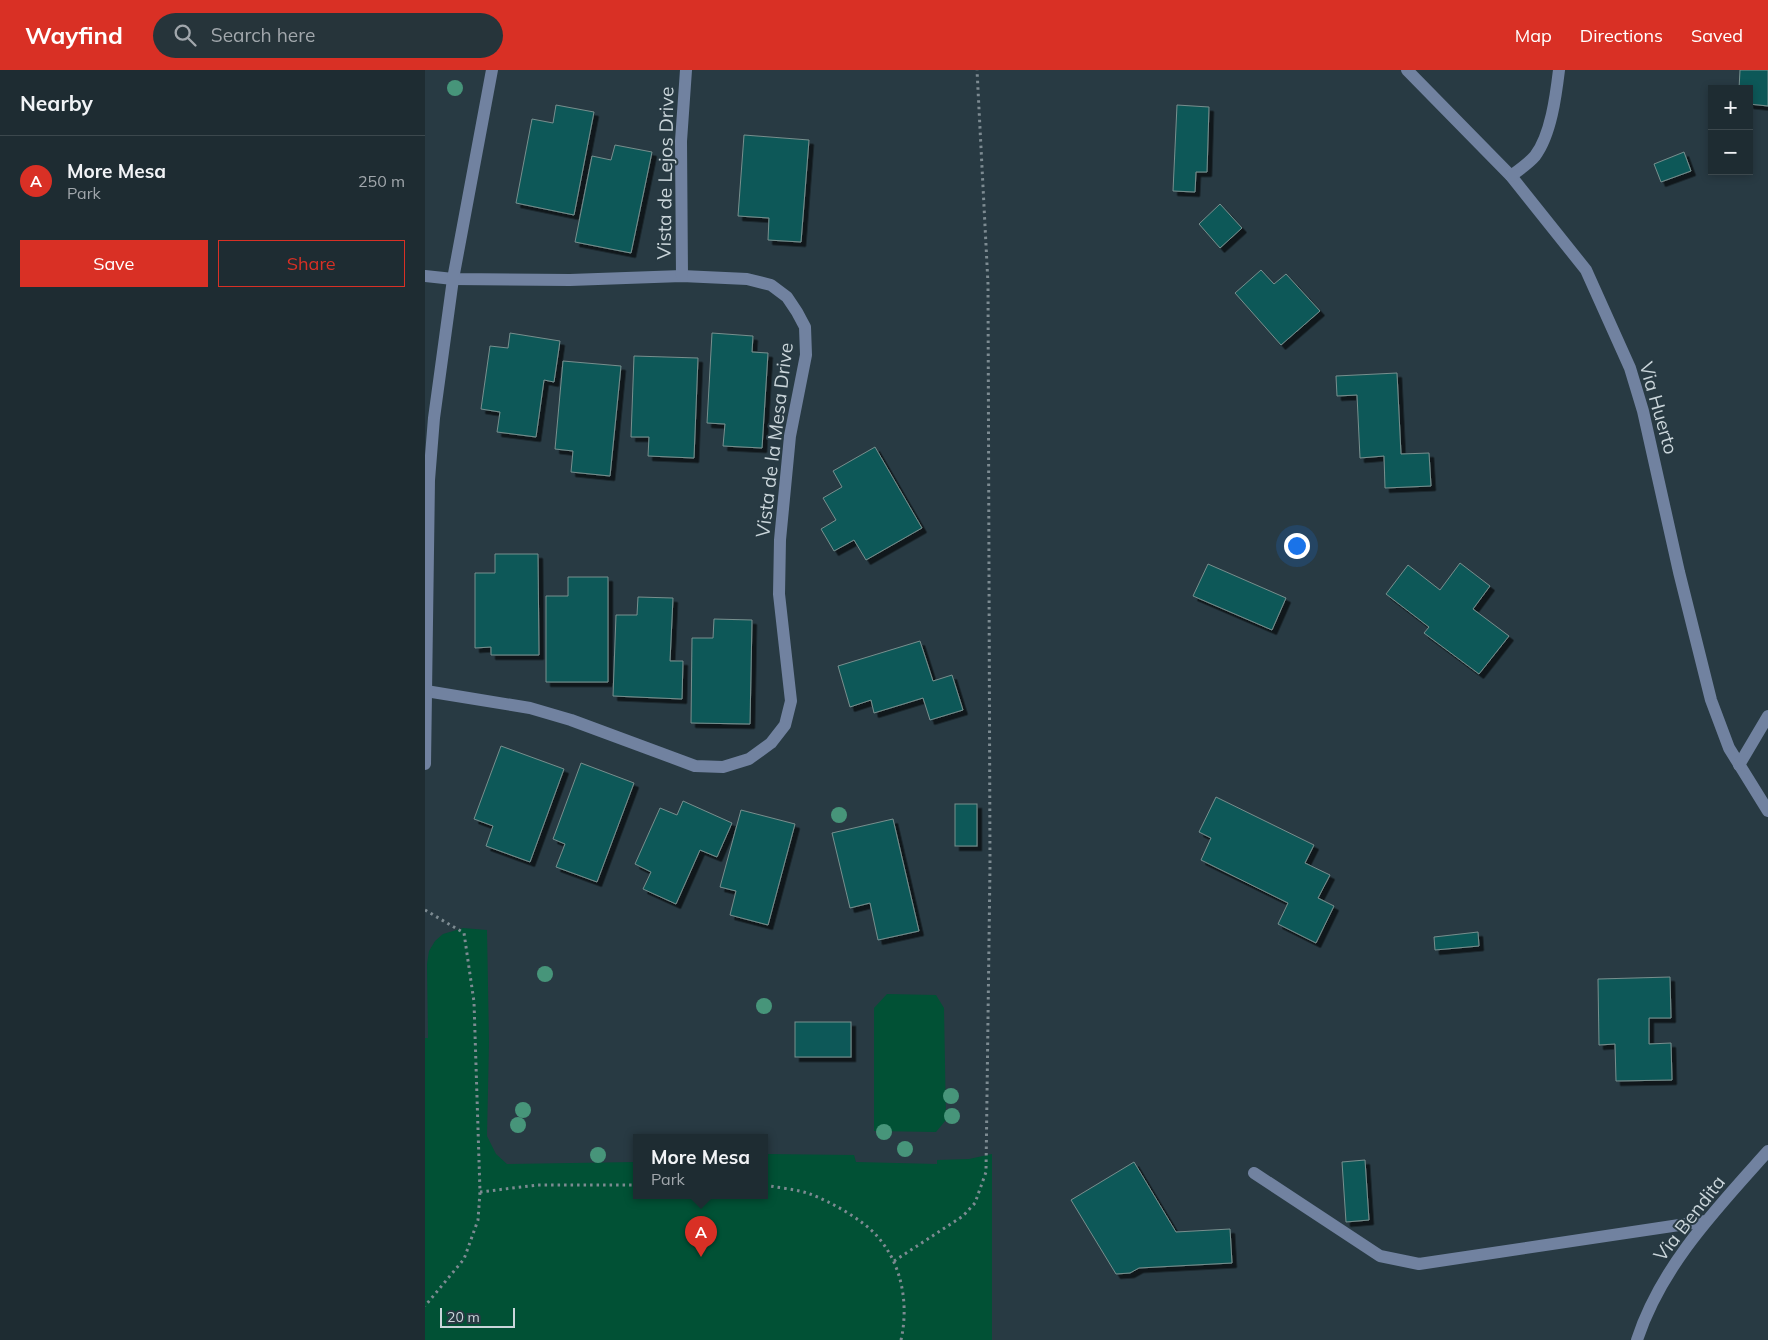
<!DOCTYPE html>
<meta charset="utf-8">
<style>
:root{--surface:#1e2c32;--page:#26343a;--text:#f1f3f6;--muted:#a1a7ac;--line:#3c484d;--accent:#d93025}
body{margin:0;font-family:Mulish,sans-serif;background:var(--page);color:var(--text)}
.controls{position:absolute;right:15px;top:15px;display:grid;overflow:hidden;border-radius:0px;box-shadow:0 2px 8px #0003}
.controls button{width:45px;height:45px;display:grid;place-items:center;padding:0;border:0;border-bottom:1px solid var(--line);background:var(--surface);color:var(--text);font:25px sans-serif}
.scale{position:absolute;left:15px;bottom:12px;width:75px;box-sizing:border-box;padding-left:5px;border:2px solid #cad5da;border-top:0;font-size:14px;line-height:18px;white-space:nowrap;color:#cad5da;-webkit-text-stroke:4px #283a43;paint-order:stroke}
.you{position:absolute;left:871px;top:475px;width:18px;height:18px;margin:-12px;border:4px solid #fff;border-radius:50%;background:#1a73e8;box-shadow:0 0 0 8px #1a73e833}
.badge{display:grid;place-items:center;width:32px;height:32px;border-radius:50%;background:var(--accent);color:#fff;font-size:16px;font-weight:700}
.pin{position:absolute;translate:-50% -41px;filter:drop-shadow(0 1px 2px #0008)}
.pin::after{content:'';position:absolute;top:26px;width:18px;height:15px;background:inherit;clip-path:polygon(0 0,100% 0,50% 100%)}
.popup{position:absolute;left:208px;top:1064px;width:135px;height:65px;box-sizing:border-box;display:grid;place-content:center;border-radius:0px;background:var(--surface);filter:drop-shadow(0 1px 4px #0005);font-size:16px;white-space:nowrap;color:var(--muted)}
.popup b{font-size:19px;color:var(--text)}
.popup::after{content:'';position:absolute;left:50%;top:100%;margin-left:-10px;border:10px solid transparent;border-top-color:var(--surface)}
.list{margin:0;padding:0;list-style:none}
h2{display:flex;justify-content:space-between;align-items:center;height:65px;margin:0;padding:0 20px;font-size:21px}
h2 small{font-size:16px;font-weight:400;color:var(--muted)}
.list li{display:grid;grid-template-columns:32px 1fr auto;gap:15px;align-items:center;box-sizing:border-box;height:90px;padding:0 20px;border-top:1px solid var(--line)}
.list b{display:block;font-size:19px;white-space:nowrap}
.list p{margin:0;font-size:16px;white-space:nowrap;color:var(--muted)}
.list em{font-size:16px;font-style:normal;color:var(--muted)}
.actions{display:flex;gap:10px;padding:15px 20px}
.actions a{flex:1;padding:11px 0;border:1px solid var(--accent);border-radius:0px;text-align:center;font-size:18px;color:var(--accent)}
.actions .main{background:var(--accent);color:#fff}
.icon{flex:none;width:28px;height:28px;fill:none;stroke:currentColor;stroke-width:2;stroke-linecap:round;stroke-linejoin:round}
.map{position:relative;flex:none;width:1343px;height:1270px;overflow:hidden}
header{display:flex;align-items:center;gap:30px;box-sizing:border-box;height:70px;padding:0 25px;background:var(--accent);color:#fff}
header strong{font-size:24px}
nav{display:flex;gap:28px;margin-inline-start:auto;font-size:18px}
.search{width:350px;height:45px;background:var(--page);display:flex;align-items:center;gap:12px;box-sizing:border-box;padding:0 18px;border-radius:28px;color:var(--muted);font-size:19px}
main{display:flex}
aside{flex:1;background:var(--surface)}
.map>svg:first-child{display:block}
</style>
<header>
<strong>Wayfind</strong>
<div class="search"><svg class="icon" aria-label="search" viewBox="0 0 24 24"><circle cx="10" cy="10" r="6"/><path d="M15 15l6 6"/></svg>Search here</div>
<nav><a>Map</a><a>Directions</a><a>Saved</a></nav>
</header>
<main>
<aside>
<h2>Nearby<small></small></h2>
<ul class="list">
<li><span class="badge">A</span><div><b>More Mesa</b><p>Park</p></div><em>250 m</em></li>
</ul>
<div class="actions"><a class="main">Save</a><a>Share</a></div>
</aside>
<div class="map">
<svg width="1343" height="1270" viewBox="0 0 1343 1270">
<defs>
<filter id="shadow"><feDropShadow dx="4.5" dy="4.5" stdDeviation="0" flood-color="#0009"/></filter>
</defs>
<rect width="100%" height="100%" fill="#283a43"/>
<g fill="#015135">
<path d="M38,858L62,860L64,972L62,1066L71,1084L82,1094L212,1092V1126H340V1084L429,1085L431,1092L512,1094V1090L544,1089L567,1084V1270H0V968H3L2,894L4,881L10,871L18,864Z"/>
<path d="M462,924L511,925L519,938L521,1050L511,1062L449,1061V938Z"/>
</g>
<g fill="#115858" stroke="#778f8e" filter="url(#shadow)">
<path d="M1315,0H1343V36L1324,34V19H1314Z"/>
<path d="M131,35L169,42L149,145L91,133L107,49L128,53Z"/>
<path d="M752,35L784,37L782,102H771L770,122L748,121Z"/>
<path d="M319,65L384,70L376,172L343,170L344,148L313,146Z"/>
<path d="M190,75L227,82L206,183L150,172L167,86L186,90Z"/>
<path d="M1259,82L1266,101L1236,112L1229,94Z"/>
<path d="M795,134L817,158L795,178L774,154Z"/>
<path d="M836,200L849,214L861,204L895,241L856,275L810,223Z"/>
<path d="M85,263L135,271L129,312L119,310L111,367L72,362L75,342L56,339L65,276L83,278Z"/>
<path d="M287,263L328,266L327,282L343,283L337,378L298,376L300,354L282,353Z"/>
<path d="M209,286L273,288L269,388L223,386L224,367H206Z"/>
<path d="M138,291L196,296L185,406L146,402L148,381L130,379Z"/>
<path d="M972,303L976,384L1004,383L1006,416L960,418L959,386L935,388L932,325L912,326L911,306Z"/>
<path d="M450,377L497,458L441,490L429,470L409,481L396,459L411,450L398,428L417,417L408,401Z"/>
<path d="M70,484H113L114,585H66V577L50,578V503H70Z"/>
<path d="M1035,493L1065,516L1048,539L1084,566L1054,604L999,563L1004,557L961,524L983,495L1015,520Z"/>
<path d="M783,494L861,528L847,560L768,526Z"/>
<path d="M143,507H183V612H121V526H143Z"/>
<path d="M213,527L248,528L245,591H258L257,629L188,626L191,545H212Z"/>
<path d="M289,549L327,550L325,654L266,653L267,568H288Z"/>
<path d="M495,571L508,611L527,605L538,640L505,650L498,628L449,643L446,630L425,637L413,596Z"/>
<path d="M76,676L139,699L105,792L61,776L68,756L49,749Z"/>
<path d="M156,693L209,713L172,812L131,797L140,774L128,769Z"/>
<path d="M791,727L889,775L880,793L905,805L893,828L909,836L891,873L853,854L863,833L776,790L786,768L774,762Z"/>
<path d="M258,731L307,753L292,787L275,780L251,834L218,819L226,802L210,794L235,738L252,745Z"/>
<rect x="530" y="734" width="22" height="42"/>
<path d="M316,740L370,754L343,855L305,845L311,821L295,817Z"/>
<path d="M468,749L494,861L453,870L445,833L425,838L407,763Z"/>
<path d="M1053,862L1054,876L1010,880L1009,867Z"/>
<path d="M1245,907L1246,948H1224V974L1246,973L1247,1010L1191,1011L1190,974L1174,975L1173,909Z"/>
<rect x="370" y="952" width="56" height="35"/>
<path d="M940,1090L944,1150L921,1152L917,1092Z"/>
<path d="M709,1092L751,1162L805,1159L807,1193L714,1198L705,1203L691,1204L646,1130Z"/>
</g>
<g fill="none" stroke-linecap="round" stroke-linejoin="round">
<g stroke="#7d8b92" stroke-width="3" stroke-dasharray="2.5 4" stroke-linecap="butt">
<path d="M0,840L39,863L49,932L55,1122L53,1150L39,1189L0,1236"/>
<path d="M340,1115C354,1118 371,1119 385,1124C406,1132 437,1149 452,1166C477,1194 484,1234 476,1270"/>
<path d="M55,1122L113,1115H212"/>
<path d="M469,1191L538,1146L550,1133L561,1102L565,795L563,214L552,0"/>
</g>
<g stroke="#7182a0" stroke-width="12">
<path d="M982,0L1086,106L1161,200L1205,298L1218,341L1254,502L1286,630L1304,678L1343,741"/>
<path d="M1086,106C1094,100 1104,93 1110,86C1126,65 1131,25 1134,0"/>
<path d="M0,206L28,209L145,210L257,206L322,209L346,215L362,227L372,242L380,257L381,285L365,366L355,470L354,524L366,631L360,655L346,673L324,689L298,697L270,696L146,650L105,638L1,621"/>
<path d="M257,206L256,71L261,0"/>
<path d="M0,694L4,410L9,348L28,209L67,0"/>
<path d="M1314,695L1343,646"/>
<path d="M829,1103L955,1186L994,1194L1281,1151"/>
<path d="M1212,1270C1236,1196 1292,1138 1343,1081"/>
</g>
</g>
<g fill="#47957a">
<circle cx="30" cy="18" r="8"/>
<circle cx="414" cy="745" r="8"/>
<circle cx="120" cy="904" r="8"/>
<circle cx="339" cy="936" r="8"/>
<circle cx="526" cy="1026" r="8"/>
<circle cx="98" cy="1040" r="8"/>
<circle cx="527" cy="1046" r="8"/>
<circle cx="93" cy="1055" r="8"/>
<circle cx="459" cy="1062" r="8"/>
<circle cx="480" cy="1079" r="8"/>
<circle cx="173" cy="1085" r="8"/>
</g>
<g text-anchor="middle" stroke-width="4" stroke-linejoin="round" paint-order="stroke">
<g font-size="19" fill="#cad5da" stroke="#283a43">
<text transform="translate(240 103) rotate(-89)" y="7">Vista de Lejos Drive</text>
<text transform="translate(1234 338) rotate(74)" y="7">Via Huerto</text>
<text transform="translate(349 370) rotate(-83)" y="7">Vista de la Mesa Drive</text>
<text transform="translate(1264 1148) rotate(-52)" y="7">Via Bendita</text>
</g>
</g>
</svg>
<div class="controls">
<button>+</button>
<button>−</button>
</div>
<div class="scale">20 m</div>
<div class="you"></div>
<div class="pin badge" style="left:276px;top:1187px">A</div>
<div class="popup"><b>More Mesa</b>Park</div>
</div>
</main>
